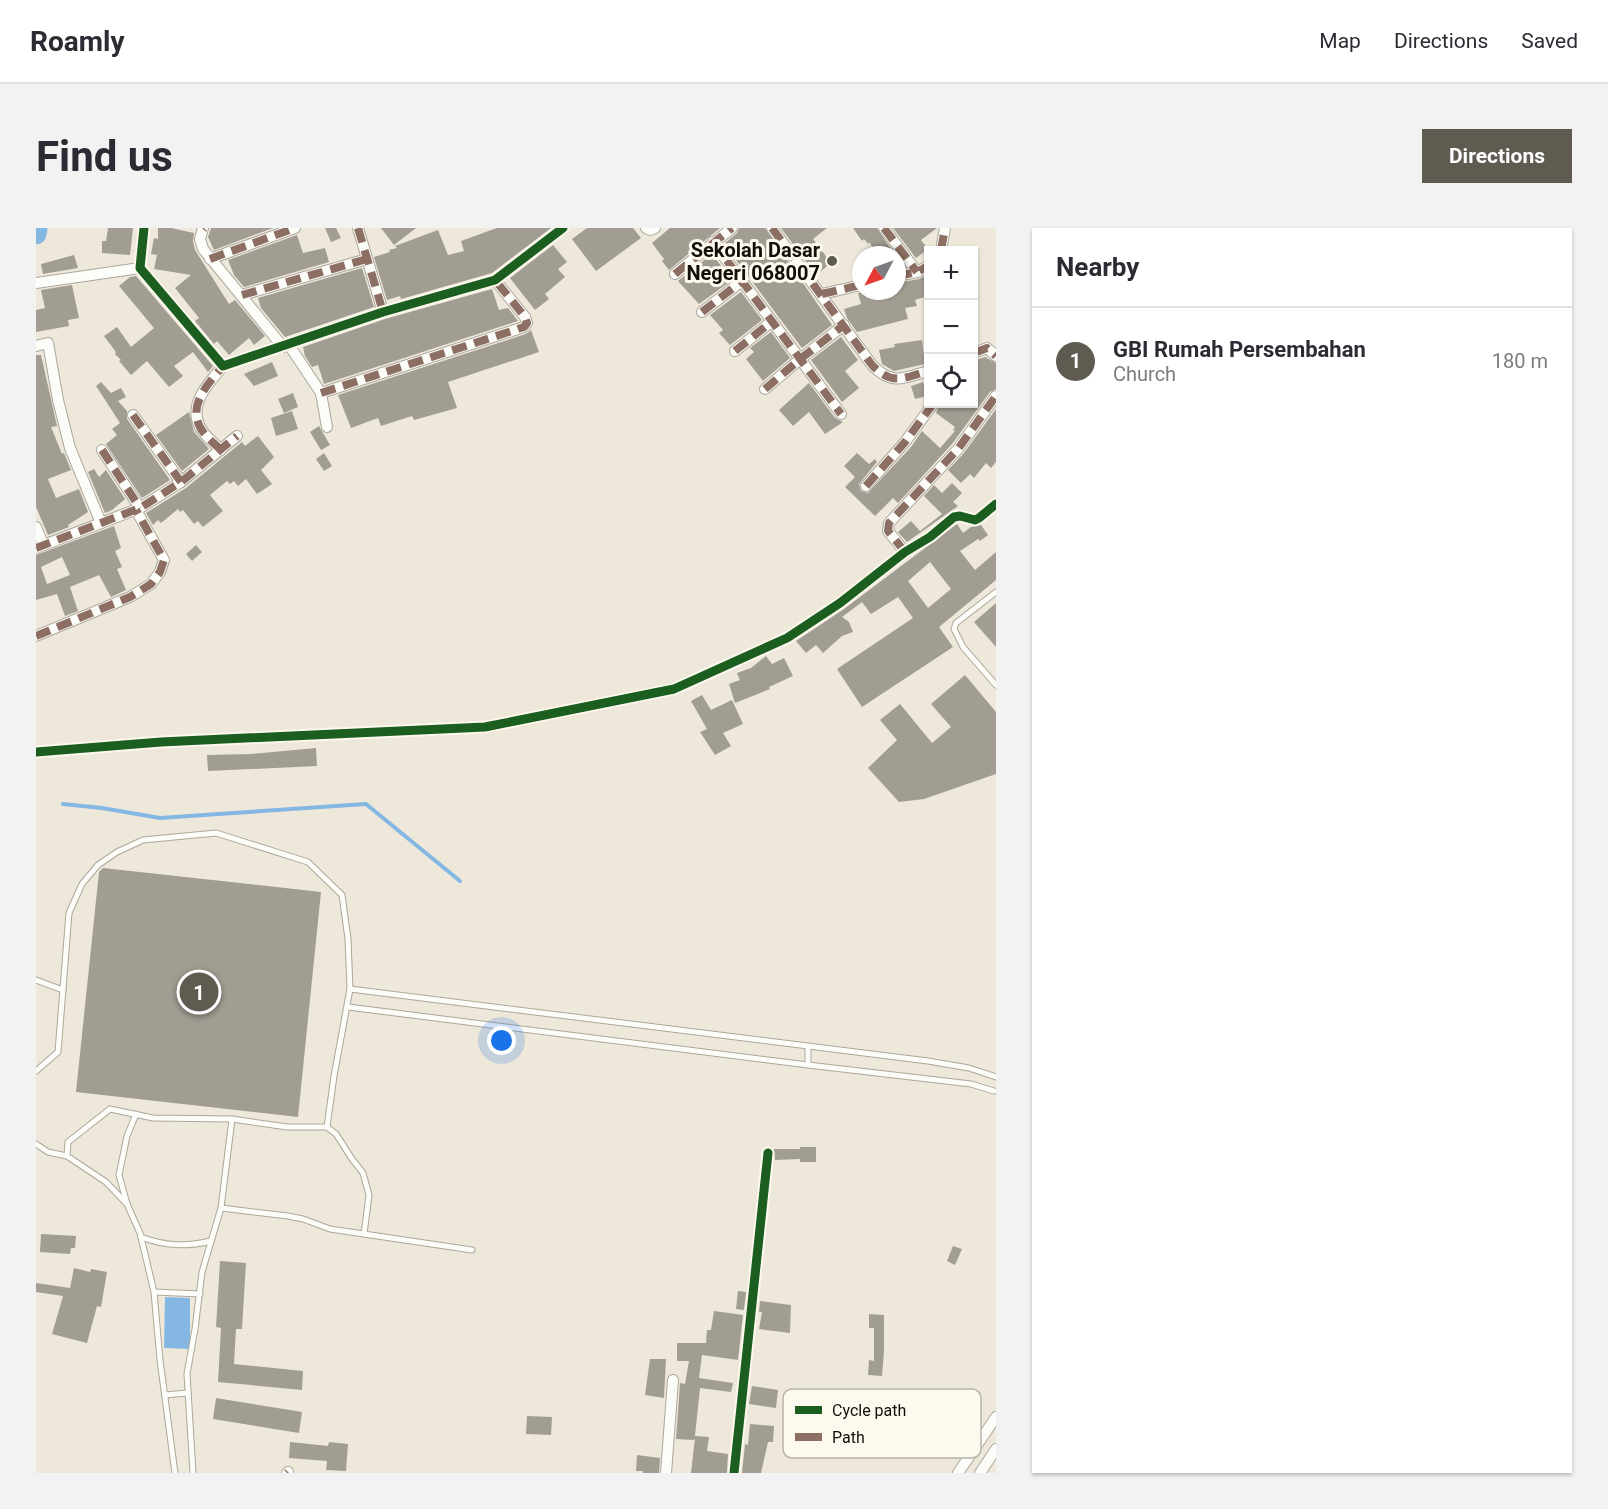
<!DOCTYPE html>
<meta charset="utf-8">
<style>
:root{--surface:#fff;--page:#f2f2f3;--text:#2b2b33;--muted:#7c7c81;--line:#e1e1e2;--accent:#605b51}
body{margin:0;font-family:Roboto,sans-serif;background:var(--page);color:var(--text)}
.controls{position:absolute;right:18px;top:18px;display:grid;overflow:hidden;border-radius:0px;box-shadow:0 2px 4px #0004}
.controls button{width:54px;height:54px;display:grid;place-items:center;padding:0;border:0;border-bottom:2px solid var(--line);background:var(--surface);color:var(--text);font:30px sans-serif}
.compass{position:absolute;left:816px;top:18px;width:54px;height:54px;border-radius:50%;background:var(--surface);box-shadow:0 2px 4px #0004;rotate:229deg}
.you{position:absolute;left:466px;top:813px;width:21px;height:21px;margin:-15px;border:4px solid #fff;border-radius:50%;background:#1a73e8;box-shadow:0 0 0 9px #1a73e833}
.badge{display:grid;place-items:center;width:39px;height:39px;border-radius:50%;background:var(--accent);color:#fff;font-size:20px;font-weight:700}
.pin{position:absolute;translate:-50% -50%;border:3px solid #fff;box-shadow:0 2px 6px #0006}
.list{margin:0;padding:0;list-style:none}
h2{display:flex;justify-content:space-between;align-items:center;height:78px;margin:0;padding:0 24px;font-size:26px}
h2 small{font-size:20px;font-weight:400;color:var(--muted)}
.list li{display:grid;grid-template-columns:39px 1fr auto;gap:18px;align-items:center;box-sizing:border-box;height:108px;padding:0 24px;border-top:2px solid var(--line)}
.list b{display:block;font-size:22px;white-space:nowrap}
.list p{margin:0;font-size:20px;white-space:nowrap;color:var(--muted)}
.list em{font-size:20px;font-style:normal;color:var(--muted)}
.icon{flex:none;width:33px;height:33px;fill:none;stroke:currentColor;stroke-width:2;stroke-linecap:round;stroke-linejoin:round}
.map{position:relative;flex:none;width:960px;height:1245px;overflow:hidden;border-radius:0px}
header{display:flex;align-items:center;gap:36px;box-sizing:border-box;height:84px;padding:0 30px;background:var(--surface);border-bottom:2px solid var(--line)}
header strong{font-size:28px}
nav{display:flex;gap:33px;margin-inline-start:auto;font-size:21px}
.intro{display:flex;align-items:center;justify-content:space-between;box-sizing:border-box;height:144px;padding:0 36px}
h1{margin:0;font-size:42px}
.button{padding:15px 27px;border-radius:0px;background:var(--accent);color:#fff;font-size:21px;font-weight:700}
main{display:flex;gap:36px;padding:0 36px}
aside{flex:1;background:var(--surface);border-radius:0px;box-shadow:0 2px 4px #0004}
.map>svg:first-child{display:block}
</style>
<header>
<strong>Roamly</strong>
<nav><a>Map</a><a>Directions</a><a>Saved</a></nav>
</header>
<div class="intro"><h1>Find us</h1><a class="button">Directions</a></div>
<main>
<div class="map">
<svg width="960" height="1245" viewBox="0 0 960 1245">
<rect width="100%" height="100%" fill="#eee8da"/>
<path fill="#84b8e3" d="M129,1069L154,1070V1121L128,1120Z"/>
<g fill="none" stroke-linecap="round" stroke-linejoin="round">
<path stroke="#84b8e3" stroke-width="4" d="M27,576L66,580L124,590L330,576L424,653"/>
<path stroke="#84b8e3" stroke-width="21" d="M0,6L1,0"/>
</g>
<g fill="#a19d92" fill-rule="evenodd">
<path d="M72,0H97L94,27L66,25V13H70Z"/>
<path d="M122,0H135L158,5L157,13L159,22L193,76L199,72L229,108L218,117L213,110L193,127L181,113L178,116L159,93L163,90L139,60L155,47L118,41L121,27L115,26L118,10L122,11Z"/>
<path d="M175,0H237L178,22L172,9Z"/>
<path d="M289,0H300L305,10L295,14Z"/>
<path d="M345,0H380L358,17Z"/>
<path d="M461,0H515L456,45L365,71L364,68L351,72L338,29L354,24L353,22L361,20L359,18L402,2L412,27L428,23L425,13Z"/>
<path d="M551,0H597L605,10L560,43L536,11Z"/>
<path d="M634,0H684L633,42L626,33L628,31L616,15Z"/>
<path d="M703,0H729L796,97L766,120L688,16L701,5Z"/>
<path d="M745,0H791L777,11L795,35L780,47Z"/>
<path d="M817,0H841L859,27H842L833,14L832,16L828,11L826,13Z"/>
<path d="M857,0H901L885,12L892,21L880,30Z"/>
<path d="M261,7L267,25L289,20L293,34L208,59L198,47L192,32Z"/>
<path d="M517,17L531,34L522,41L529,49L509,66L513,71L499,82L474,50Z"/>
<path d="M676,26L696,52L663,76L642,53Z"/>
<path d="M38,27L42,40L7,46L5,36Z"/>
<path d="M326,40L338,79L249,109L225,80L222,70Z"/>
<path d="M892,46V68L879,72L881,78L869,80L872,91L821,104L811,90L808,81L825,76L822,65L829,63H861V55L883,51Z"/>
<path d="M100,48L177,138L172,144L157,124L138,138L147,148L133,159L111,133L95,147L83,133L85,132L79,126L80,124L68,108L81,99L95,119L118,100L83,58L94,49Z"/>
<path d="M36,57L43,90L32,92L33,98L0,104V82L9,80L5,62Z"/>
<path d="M456,61L463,82L472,80L482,93L288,156L282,137L276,139L269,128L267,119L349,91Z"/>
<path d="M705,64L726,92L694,117L683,105L687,102L674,87Z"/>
<path d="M495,102L503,124L412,154L421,180L378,192L376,188L345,198L342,190L315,200L302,167L490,106Z"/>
<path d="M735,104L754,130L727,153L710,131L718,124L714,120Z"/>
<path d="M805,109L822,132L809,143L823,160L806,174L775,132Z"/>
<path d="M886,112L889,136L858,143L846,136L843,122L859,119L858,116Z"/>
<path d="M0,127H5L21,198L15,199L26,226L28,225L35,242L12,251L20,270L43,261L52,284L32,297L33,299L12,307L0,279Z"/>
<path d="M949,129L960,135V161L954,164L916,216L862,275L857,270L839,288L809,259L819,249L808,238L821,225L833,236L839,231L841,234L823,256L825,263L832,265L875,219L886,203L904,220L919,203L917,202L919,199L900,185L904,176H938V133Z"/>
<path d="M236,134L242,148L218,158L208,146Z"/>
<path d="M65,154L75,165L85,160L90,169L82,173L91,183V191L134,252L106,270L70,216L81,207L76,201L84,195L60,158Z"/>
<path d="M887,154L891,168L879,171L875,158Z"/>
<path d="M773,155L799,190L807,194L789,206L773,184L757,198L743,182Z"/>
<path d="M257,165L262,179L248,185L242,171Z"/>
<path d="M960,181V234L955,240L950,235L938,250L934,246L925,255L912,242L928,225Z"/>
<path d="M256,183L262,201L240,208L235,190Z"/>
<path d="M153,184L158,204L173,221L146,243L120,207Z"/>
<path d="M283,198L294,217L285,222L274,204Z"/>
<path d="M222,208L238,229L225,242L236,256L221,266L210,251L202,258L198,253L194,256L191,253L174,267L187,283L167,299L162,293L158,296L147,282L144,284L142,281L125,295L122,292L117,297L110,285L150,260L206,214L209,218Z"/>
<path d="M288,225L296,238L288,243L280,231Z"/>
<path d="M58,241L63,249L70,242L89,271L76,282L69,285L52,244Z"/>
<path d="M916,255L926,265L917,274L922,278L871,314L862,304L875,293L884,303L906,286L888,268L898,257L906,265Z"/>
<path d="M921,296L927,305L935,299L945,297L952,307L944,313L942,311L924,323L939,342L960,324V352L903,399L917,419L826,479L801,441L877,390L862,369L835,386L826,374L806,389L813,394L817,404L806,408L787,425L780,417L770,425L760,413L808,381ZM894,334L915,361L892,380L872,353Z"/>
<path d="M78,298L85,320L79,323L86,339L81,341L90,362L75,369L63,347L34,359L42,383L29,388L21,366L0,372V327ZM26,329L34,347L11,356L5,339Z"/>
<path d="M160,317L166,324L156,333L150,326Z"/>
<path d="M960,375V419L938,394Z"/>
<path d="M730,428L736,436L748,430L757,448L733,459L734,461L699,475L693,456L704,452L701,445L715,440Z"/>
<path d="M929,447L960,484V546L888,571L863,574L832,540L861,512L844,492L864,476L896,515L915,499L895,476Z"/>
<path d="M666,467L675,482L696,472L707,496L687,505L695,518L679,527L664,504L671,501L655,473Z"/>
<path d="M280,520L281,538L172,543L171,527L215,526Z"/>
<path d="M67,640L285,664L262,889L40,864L63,644Z"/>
<path d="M764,919H780V934H764V931L739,932L738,921H764Z"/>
<path d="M5,1006L40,1008L39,1020H35L34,1026L4,1024Z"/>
<path d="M917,1018L926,1021L919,1037L911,1033Z"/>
<path d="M184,1033L210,1035L206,1101H200L198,1136L267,1143L266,1162L182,1154L185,1100L180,1099Z"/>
<path d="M38,1040L54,1044L55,1041L71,1044L65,1079L61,1078L51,1115L16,1106L27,1068L0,1064V1055L34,1060Z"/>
<path d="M702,1063L710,1064L708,1082L700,1081Z"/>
<path d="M724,1073L755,1077L754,1105L723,1101L726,1084H723Z"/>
<path d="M678,1083L707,1087L702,1132L666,1127L663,1150L697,1155L695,1164L664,1160L659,1208L673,1209L671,1223L692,1226L691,1245H655L659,1210L658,1212L640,1211L644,1155L649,1156L653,1133H641V1115H670L671,1102H675Z"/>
<path d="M833,1086L848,1087V1123L846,1148L832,1147L833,1132L838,1133V1100H833Z"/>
<path d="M614,1131H630L628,1170L609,1167Z"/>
<path d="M716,1158L742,1162L740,1180L713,1176Z"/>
<path d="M180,1170L266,1184L263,1205L177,1191Z"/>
<path d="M491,1188L516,1189L515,1207L490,1206Z"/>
<path d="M714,1196L738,1198L737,1214H732L725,1245H706L709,1216L712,1217Z"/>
<path d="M254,1214L292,1218L293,1214L312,1216L310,1243L290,1242L291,1233L253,1230Z"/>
<path d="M601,1227L624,1230L623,1245H607V1243H600Z"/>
</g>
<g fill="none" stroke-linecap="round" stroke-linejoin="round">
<g stroke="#aca79c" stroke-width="7">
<g id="lane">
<path d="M960,364L920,395L918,401L927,419L960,457"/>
<path d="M0,752L27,762"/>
<path d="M314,761L892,833L933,840L960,849"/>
<path d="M312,779L772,837L935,856L958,863"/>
<path d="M772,819V837"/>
<path d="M0,843L22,824L33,685L46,656L62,637L81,624L107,612L180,605L272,634L306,667L312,711L314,761L298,848L291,899H251L196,891L117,890L74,881L32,914L31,928L70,954L91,976"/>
<path d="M100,886L91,908L83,947L91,976L104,1005L118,1064L124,1132L139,1245"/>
<path d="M291,899L300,906L316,931L327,945L333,967L328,1006"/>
<path d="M0,916L12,924L31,928"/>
<path d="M185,980L252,988L267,991L294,1001L436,1022"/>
<path d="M105,1009C129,1018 150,1019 175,1013"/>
<path d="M118,1064L164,1066"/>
<path d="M129,1167L152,1165"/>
<path d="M157,1245L151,1146L159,1101L166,1044L185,980L196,891"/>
</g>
</g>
<g stroke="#aca79c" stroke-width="12">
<g id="street">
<path d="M108,0L104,40L187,138L347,84L459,52L527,0"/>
<path d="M167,0L164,11L167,21L247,119"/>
<path d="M322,0L347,84"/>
<path d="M610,0L614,2L619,0"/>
<path d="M736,0L836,137C856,158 868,150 892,143"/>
<path d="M848,0L881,44"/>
<path d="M677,14L805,186"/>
<path d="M905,22L909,0"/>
<path d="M174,31L259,0"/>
<path d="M639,46L696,0"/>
<path d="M861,48L881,44L892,38"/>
<path d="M0,55L104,40"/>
<path d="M786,66L825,57"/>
<path d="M206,67L331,31"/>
<path d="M666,84L706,53"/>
<path d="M253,117L285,165L291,199"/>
<path d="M0,118L12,115L22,172L34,220L65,295"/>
<path d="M699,123L735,94"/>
<path d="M938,125L951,120L960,128"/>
<path d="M729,161L763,132L808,97"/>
<path d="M285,165L488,99L491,95L489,89L459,52"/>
<path d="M97,187L145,254"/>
<path d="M66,222L104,280"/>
<path d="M185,222C178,215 166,206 163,197C153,174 174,154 187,138"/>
<path d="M830,258L869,214L897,176"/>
<path d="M0,299L7,316"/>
<path d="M0,320L104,280L145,254L201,208"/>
<path d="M869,324L852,303L853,295L922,221L960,168"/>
<path d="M0,408L94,369L115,356L124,344L128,332L100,282"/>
<path d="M0,524L125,514L449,499L638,461L751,410L804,375L869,324L894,309L918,289L924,288L939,292L943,290L960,276"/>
<path d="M251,1245L252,1244"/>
<path d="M630,1245L637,1152"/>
<path d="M698,1245L732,925"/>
<path d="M922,1245L960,1189"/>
<path d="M944,1245L960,1221"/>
</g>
</g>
<use href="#lane" stroke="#fcfcf9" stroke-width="5"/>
<use href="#street" stroke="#fcfcf9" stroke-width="10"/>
<g stroke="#8d6e63" stroke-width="8" stroke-dasharray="15 8" stroke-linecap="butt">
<path d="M322,0L347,84"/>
<path d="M736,0L836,137C856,158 868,150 892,143"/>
<path d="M848,0L881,44"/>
<path d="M167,1L168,0"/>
<path d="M677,14L805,186"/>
<path d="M905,22L909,0"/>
<path d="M174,31L259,0"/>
<path d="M639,46L696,0"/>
<path d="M861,48L881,44L892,38"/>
<path d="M786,66L825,57"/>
<path d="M206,67L331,31"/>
<path d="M666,84L706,53"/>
<path d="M699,123L735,94"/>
<path d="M938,125L951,120L960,128"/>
<path d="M729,161L763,132L808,97"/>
<path d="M285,165L488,99L491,95L489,89L459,52"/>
<path d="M97,187L145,254"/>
<path d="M66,222L104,280"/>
<path d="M185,222C178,215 166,206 163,197C153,174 174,154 187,138"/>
<path d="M830,258L869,214L897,176"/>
<path d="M0,320L104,280L145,254L201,208"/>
<path d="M869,324L852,303L853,295L922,221L960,168"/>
<path d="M0,408L94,369L115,356L124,344L128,332L100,282"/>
<path d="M251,1245L252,1244"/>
</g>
<g stroke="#fdf9ef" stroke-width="13">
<g id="cycleway">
<path d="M108,0L104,40L187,138L347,84L459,52L527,0"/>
<path d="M0,524L125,514L449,499L638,461L751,410L804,375L869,324L894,309L918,289L924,288L939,292L943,290L960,276"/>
<path d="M698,1245L732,925"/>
</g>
</g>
<use href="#cycleway" stroke="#1b5e20" stroke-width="9"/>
</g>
<circle fill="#605b51" stroke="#fdf9ef" stroke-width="2" cx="796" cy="33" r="6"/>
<g text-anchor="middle" stroke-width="6" stroke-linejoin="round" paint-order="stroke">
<g font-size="20" font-weight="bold" fill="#130f07" stroke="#fdf9ef" text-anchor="end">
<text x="784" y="29">Sekolah Dasar<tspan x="784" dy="23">Negeri 068007</tspan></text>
</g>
</g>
<rect x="747" y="1161" width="198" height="69" rx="9" fill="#fdf9ef" stroke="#b7b3a9" stroke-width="1.5"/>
<rect x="759" y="1178" width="27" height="8" fill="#1b5e20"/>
<rect x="759" y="1205" width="27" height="8" fill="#8d6e63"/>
<g font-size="16" fill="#130f07">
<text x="796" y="1188">Cycle path</text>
<text x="796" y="1215">Path</text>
</g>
</svg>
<div class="controls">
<button>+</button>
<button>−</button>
<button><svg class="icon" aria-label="locate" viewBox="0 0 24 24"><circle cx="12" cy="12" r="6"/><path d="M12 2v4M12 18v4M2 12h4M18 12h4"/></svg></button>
</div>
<svg class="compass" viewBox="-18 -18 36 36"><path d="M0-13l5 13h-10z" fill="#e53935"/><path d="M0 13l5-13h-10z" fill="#7c7c81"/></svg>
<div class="you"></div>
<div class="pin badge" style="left:163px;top:764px">1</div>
</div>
<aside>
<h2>Nearby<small></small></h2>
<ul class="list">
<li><span class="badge">1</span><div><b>GBI Rumah Persembahan</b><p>Church</p></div><em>180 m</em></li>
</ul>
</aside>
</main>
